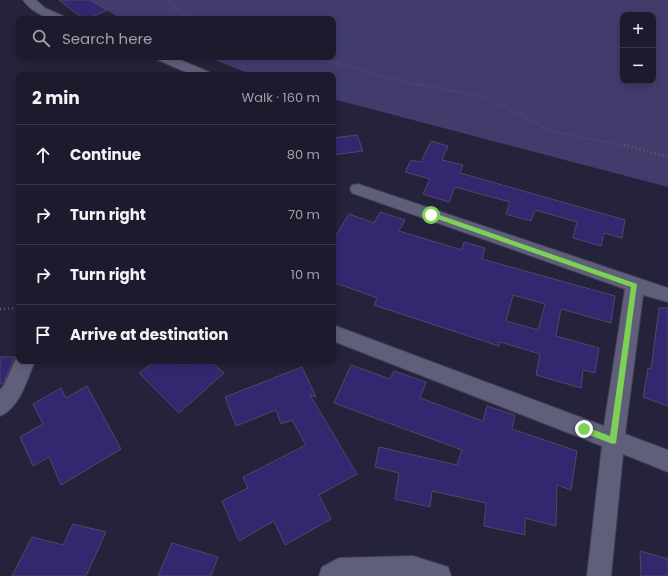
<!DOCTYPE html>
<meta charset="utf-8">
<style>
:root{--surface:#1c1a2c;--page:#292738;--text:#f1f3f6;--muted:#a0a1a9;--line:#3a3848}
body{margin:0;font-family:Poppins,sans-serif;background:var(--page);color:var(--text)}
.controls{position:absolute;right:12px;top:12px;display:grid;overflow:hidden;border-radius:8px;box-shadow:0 2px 6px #0003}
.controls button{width:36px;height:36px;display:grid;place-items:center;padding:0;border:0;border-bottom:1px solid var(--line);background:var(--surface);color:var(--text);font:20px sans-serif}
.stop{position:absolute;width:12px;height:12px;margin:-9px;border:3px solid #7dd154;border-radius:50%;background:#fff}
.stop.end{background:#7dd154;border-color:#fff;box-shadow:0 1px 4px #0008}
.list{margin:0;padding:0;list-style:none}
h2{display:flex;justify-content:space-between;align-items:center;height:52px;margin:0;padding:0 16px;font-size:17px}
h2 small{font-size:13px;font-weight:400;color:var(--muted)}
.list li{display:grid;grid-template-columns:26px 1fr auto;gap:12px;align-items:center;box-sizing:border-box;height:60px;padding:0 16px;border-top:1px solid var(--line)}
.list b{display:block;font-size:15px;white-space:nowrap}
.list em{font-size:13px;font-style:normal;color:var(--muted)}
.icon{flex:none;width:22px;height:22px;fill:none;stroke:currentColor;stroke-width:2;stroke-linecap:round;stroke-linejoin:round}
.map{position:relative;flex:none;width:668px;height:576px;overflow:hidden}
.search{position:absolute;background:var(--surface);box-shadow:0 2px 6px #0003;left:16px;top:16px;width:320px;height:44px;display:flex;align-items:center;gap:10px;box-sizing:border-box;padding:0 14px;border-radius:8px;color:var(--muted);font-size:15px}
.panel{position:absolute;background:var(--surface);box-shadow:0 2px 6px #0003;left:16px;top:72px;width:320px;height:292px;border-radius:8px}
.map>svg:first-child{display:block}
</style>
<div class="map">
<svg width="668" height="576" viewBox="0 0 668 576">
<rect width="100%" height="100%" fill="#25233b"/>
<path fill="#413c6c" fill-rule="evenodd" d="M88,0H668V187L333,99V75H252L208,57H333V19H122ZM623,15H653V81H623Z"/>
<g fill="#35276f" stroke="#4b4a64" fill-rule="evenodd">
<path d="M59,0H90L107,10L88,19H84Z"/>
<path d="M357,135L363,151L333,155V138Z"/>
<path d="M431,141L448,146L442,160L463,165L460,173L625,220L622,238L604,233L601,246L573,238L577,222L535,210L531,221L506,214L510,202L455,187L449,202L423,194L430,179L405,172L411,160L421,162Z"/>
<path d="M380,212L405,220L399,231L462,250L464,242L485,248L482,259L615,296L611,323L561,309L556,336L599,348L595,373L583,370L581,388L536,375L540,354L500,342L499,346L374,305L377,298L333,282V240L349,214L374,223ZM513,295L545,304L538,330L506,321Z"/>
<path d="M659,308H668V406L643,397L648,368L651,369Z"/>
<path d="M0,357H15L3,384H0Z"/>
<path d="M155,361H178L184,366L191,361H210L224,373L179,413L139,373Z"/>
<path d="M351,365L390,379L394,371L426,382L420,398L483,421L487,406L515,415L512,429L577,451L571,490L557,485L556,526L525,518V535L484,526L486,503L432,491L430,507L395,499L399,473L375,467L379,447L457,465L462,450L334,403Z"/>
<path d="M302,367L316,397L310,395L357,474L319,495L331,519L285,545L274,521L239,541L222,501L248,488L243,477L306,445L292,420L281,424L276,410L236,426L225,397Z"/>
<path d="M87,386L121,449L61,485L49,457L33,466L20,437L43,424L33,404L61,388L66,398Z"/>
<path d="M73,524L106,532L86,576H12L32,537L63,545Z"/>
<path d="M172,543L218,557L211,576H158Z"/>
<path d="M640,551L668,559V576H641Z"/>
</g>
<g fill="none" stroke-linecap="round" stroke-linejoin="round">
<g stroke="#424154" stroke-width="2">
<g id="street">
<path d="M23,0H36L45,8L63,16L65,19C48,19 34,15 23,0Z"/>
<path d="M156,57H173L209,72L211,75H193L158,60Z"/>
<path d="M358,184L668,288V302L643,295L625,434L668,450V472L623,454L611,576H587L602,446L333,341V325L604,426L625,289L352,193L350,189L352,185Z"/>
<path d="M18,355L19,361H35C27,379 20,408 0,416V390L4,385Z"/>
<path d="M413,556L448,567L451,576H319L322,567L339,558Z"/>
</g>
</g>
<g stroke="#5d5b71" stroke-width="2" stroke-dasharray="0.5 2" stroke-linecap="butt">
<path d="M169,0L172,6L190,19"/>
<path d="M307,57L344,65L404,82L485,97L550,130L579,137L629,146"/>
</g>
<g stroke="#5d5b71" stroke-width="2.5" stroke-dasharray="1 3" stroke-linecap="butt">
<path d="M624,145L668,157"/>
<path d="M0,309L19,308"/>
</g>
<use href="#street" fill="#605f7b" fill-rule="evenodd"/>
</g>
<path fill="#7dd154" d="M431,212L637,284L616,443L613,444L581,432L580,429L584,426L610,436L631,287L429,216L428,215Z"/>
</svg>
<div class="controls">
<button>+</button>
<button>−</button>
</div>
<div class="stop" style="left:431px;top:215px"></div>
<div class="stop end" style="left:584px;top:429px"></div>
<div class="search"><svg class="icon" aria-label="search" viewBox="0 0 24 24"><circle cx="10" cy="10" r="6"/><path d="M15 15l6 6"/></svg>Search here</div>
<section class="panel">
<h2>2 min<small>Walk · 160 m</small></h2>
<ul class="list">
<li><svg class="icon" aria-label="ahead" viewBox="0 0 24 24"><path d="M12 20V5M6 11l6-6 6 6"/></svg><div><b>Continue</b></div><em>80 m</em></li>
<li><svg class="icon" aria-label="right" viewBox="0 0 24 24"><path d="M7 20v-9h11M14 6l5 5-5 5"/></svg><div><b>Turn right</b></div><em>70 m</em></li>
<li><svg class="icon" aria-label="right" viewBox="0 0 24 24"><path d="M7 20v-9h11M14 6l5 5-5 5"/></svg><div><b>Turn right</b></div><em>10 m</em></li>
<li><svg class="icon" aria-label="arrive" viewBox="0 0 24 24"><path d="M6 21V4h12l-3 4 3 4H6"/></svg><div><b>Arrive at destination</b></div></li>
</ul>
</section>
</div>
